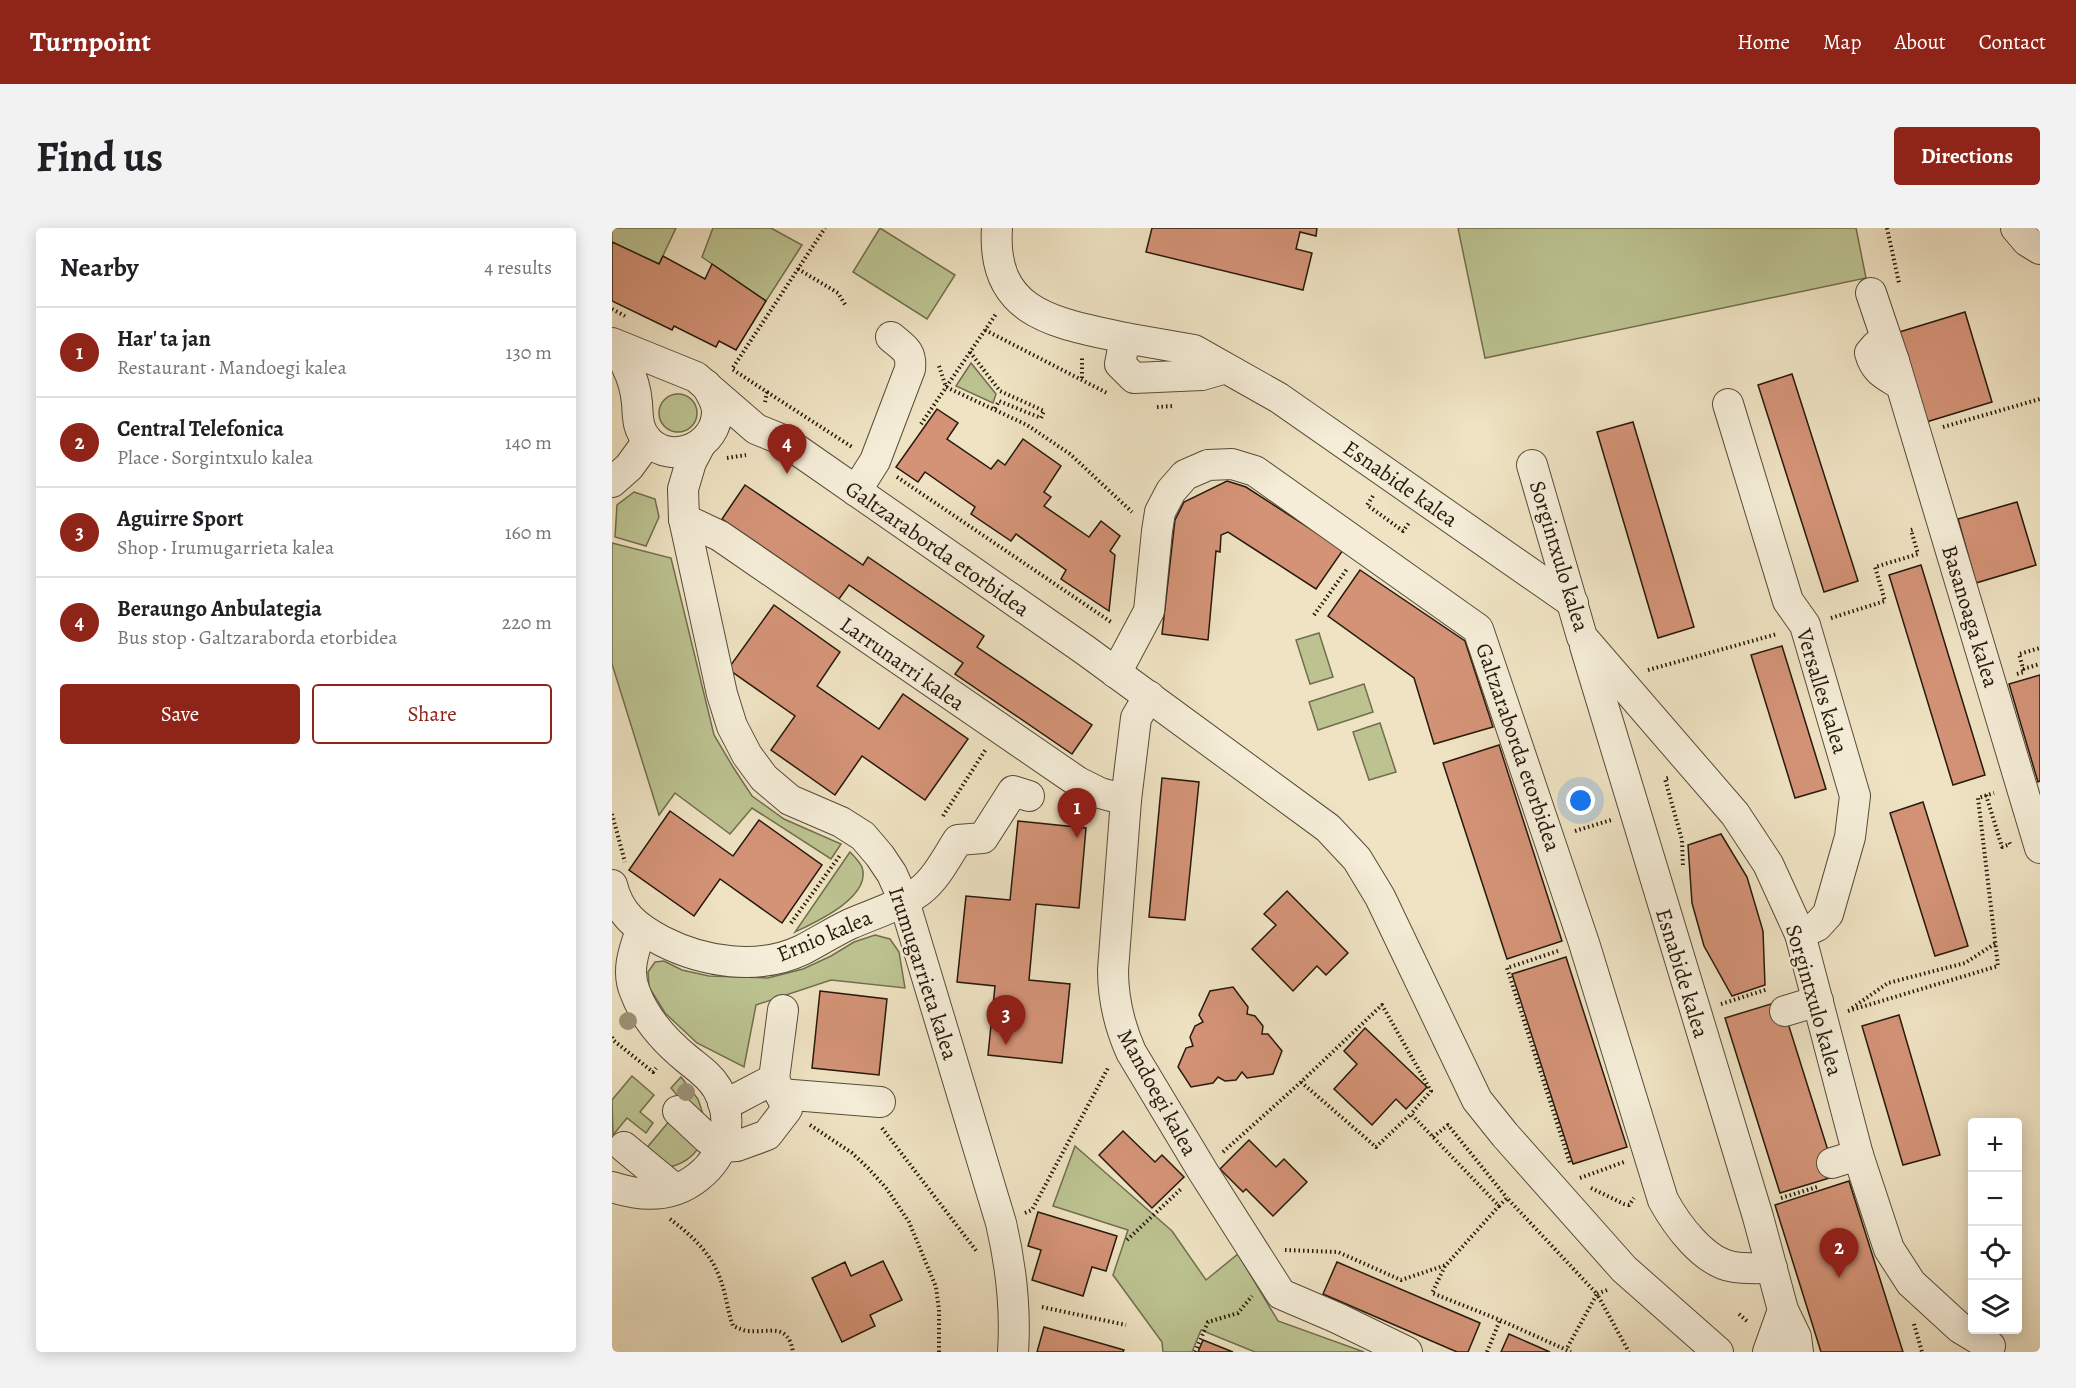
<!DOCTYPE html>
<meta charset="utf-8">
<style>
:root{--surface:#fff;--page:#f2f2f2;--text:#202124;--muted:#757577;--line:#e0e0e0;--accent:#8f2418}
body{margin:0;font-family:Alegreya,serif;background:var(--page);color:var(--text)}
.controls{position:absolute;right:18px;bottom:18px;display:grid;overflow:hidden;border-radius:6px;box-shadow:0 3px 15px #0003}
.controls button{width:54px;height:54px;display:grid;place-items:center;padding:0;border:0;border-bottom:2px solid var(--line);background:var(--surface);color:var(--text);font:30px sans-serif}
.you{position:absolute;left:969px;top:573px;width:21px;height:21px;margin:-15px;border:4px solid #fff;border-radius:50%;background:#1a73e8;box-shadow:0 0 0 9px #1a73e833}
.badge{display:grid;place-items:center;width:39px;height:39px;border-radius:50%;background:var(--accent);color:#fff;font-size:20px;font-weight:700}
.pin{position:absolute;translate:-50% -50px;filter:drop-shadow(0 2px 3px #0008)}
.pin::after{content:'';position:absolute;top:32px;width:21px;height:18px;background:inherit;clip-path:polygon(0 0,100% 0,50% 100%)}
.list{margin:0;padding:0;list-style:none}
h2{display:flex;justify-content:space-between;align-items:center;height:78px;margin:0;padding:0 24px;font-size:26px}
h2 small{font-size:20px;font-weight:400;color:var(--muted)}
.list li{display:grid;grid-template-columns:39px 1fr auto;gap:18px;align-items:center;box-sizing:border-box;height:90px;padding:0 24px;border-top:2px solid var(--line)}
.list b{display:block;font-size:22px;white-space:nowrap}
.list p{margin:0;font-size:20px;white-space:nowrap;color:var(--muted)}
.list em{font-size:20px;font-style:normal;color:var(--muted)}
.actions{display:flex;gap:12px;padding:18px 24px}
.actions a{flex:1;padding:14px 0;border:2px solid var(--accent);border-radius:6px;text-align:center;font-size:21px;color:var(--accent)}
.actions .main{background:var(--accent);color:#fff}
.icon{flex:none;width:33px;height:33px;fill:none;stroke:currentColor;stroke-width:2;stroke-linecap:round;stroke-linejoin:round}
.map{position:relative;flex:none;width:1428px;height:1124px;overflow:hidden;border-radius:6px}
header{display:flex;align-items:center;gap:36px;box-sizing:border-box;height:84px;padding:0 30px;background:var(--accent);color:#fff}
header strong{font-size:28px}
nav{display:flex;gap:33px;margin-inline-start:auto;font-size:21px}
.intro{display:flex;align-items:center;justify-content:space-between;box-sizing:border-box;height:144px;padding:0 36px}
h1{margin:0;font-size:42px}
.button{padding:15px 27px;border-radius:6px;background:var(--accent);color:#fff;font-size:21px;font-weight:700}
main{display:flex;gap:36px;padding:0 36px}
aside{flex:1;background:var(--surface);border-radius:6px;box-shadow:0 3px 15px #0003}
.map>svg:first-child{display:block}
</style>
<header>
<strong>Turnpoint</strong>
<nav><a>Home</a><a>Map</a><a>About</a><a>Contact</a></nav>
</header>
<div class="intro"><h1>Find us</h1><a class="button">Directions</a></div>
<main>
<aside>
<h2>Nearby<small>4 results</small></h2>
<ul class="list">
<li><span class="badge">1</span><div><b>Har' ta jan</b><p>Restaurant · Mandoegi kalea</p></div><em>130 m</em></li>
<li><span class="badge">2</span><div><b>Central Telefonica</b><p>Place · Sorgintxulo kalea</p></div><em>140 m</em></li>
<li><span class="badge">3</span><div><b>Aguirre Sport</b><p>Shop · Irumugarrieta kalea</p></div><em>160 m</em></li>
<li><span class="badge">4</span><div><b>Beraungo Anbulategia</b><p>Bus stop · Galtzaraborda etorbidea</p></div><em>220 m</em></li>
</ul>
<div class="actions"><a class="main">Save</a><a>Share</a></div>
</aside>
<div class="map">
<svg width="1428" height="1124" viewBox="0 0 1428 1124">
<rect width="100%" height="100%" fill="#efe3c3"/>
<filter id="stains"><feTurbulence type="fractalNoise" baseFrequency=".00333" numOctaves="4"/><feColorMatrix values="0 0 0 0 .2 0 0 0 0 .09 0 0 0 0 .02 0 0 0 .5 -.17"/></filter>
<radialGradient id="worn" r=".72"><stop offset=".6" stop-color="#630" stop-opacity="0"/><stop offset="1" stop-color="#630" stop-opacity=".3"/></radialGradient>
<g fill="#bcc391" stroke="#716e4e" stroke-width="1.5">
<path d="M0,0H64L47,36L0,14Z"/>
<path d="M101,0H159L190,17L154,73L90,29Z"/>
<path d="M268,0L343,47L315,91L241,44Z"/>
<path d="M846,0H1244L1254,50L873,130Z"/>
<path d="M359,135L384,166L381,175L344,158Z"/>
<circle cx="66" cy="185" r="19"/>
<path d="M22,264L43,271L47,289L34,318L3,309L5,277Z"/>
<path d="M0,315L59,330L102,507L121,539L140,568L172,591L229,616L219,631L140,580L118,606L63,565L47,587L0,436Z"/>
<path d="M707,405L721,449L698,456L684,412Z"/>
<path d="M752,456L761,484L706,502L697,474Z"/>
<path d="M768,495L784,544L757,552L741,504Z"/>
<path d="M238,624C242,628 247,633 250,639C260,669 204,694 183,704Z"/>
<path d="M263,707L278,711L287,724L293,760L219,752L144,777L132,839L85,815L53,785L37,759L36,744L43,734L52,733L70,742L97,748L156,750L191,741L219,728L242,714Z"/>
<path d="M20,848L42,867L28,884L41,895L34,905L15,890L1,907L0,872Z"/>
<path d="M69,849L86,871L92,889L72,875L59,860Z"/>
<path d="M59,891L88,917C81,930 70,936 55,940L33,922Z"/>
<path d="M463,918L560,1003L594,1052L626,1026L666,1093L752,1124H643L589,1102L580,1124H551L550,1114L501,1047L516,1002L441,978Z"/>
</g>
<g fill="#d49377" stroke="#26190b" stroke-width="1.5">
<path d="M540,0H705L704,8L688,4L684,21L700,25L691,62L534,24Z"/>
<path d="M0,14L47,36L51,28L93,51L100,36L154,73L124,122L107,113L104,119L62,98L60,102L0,73Z"/>
<path d="M1353,84L1380,174L1311,195L1284,105Z"/>
<path d="M1180,146L1246,353L1212,364L1146,157Z"/>
<path d="M325,181L346,195L335,211L379,241L386,232L393,237L411,211L449,238L432,264L439,269L432,278L477,309L489,293L508,308L498,323L503,327L497,383L449,351L454,342L404,306L399,313L359,286L363,279L313,244L306,254L284,239Z"/>
<path d="M1021,194L1082,399L1046,410L985,204Z"/>
<path d="M615,253L634,259L731,322L704,361L616,304L609,307L608,324L604,323L596,412L550,406L563,292L572,274Z"/>
<path d="M133,257L251,337L256,329L372,408L365,419L480,497L460,526L343,446L351,435L237,357L227,371L110,291Z"/>
<path d="M1405,274L1424,337L1364,355L1346,291Z"/>
<path d="M1309,337L1373,547L1341,557L1277,347Z"/>
<path d="M748,342L853,413L881,499L822,516L802,450L716,388Z"/>
<path d="M162,377L228,424L205,458L267,501L291,466L356,511L313,572L250,528L223,567L159,522L183,488L116,441Z"/>
<path d="M1170,418L1214,561L1183,570L1139,427Z"/>
<path d="M1428,447V553L1426,554L1397,456Z"/>
<path d="M887,517L950,713L895,731L831,535Z"/>
<path d="M550,550L587,554L573,692L537,689Z"/>
<path d="M1311,574L1356,718L1323,728L1278,585Z"/>
<path d="M58,583L121,628L147,592L210,637L170,695L108,651L82,688L17,642Z"/>
<path d="M406,593L474,600L467,680L424,676L417,752L458,756L450,835L376,827L383,758L345,754L354,668L398,672Z"/>
<path d="M1109,606L1135,649L1151,703L1153,757L1120,768L1092,718L1080,675L1076,617Z"/>
<path d="M675,663L736,725L714,747L705,738L681,763L640,721L664,697L652,686Z"/>
<path d="M954,729L1015,919L961,936L900,746Z"/>
<path d="M621,759L636,779L635,786L643,788L651,798L650,806H656L670,823L661,846L635,850L630,844L624,852L613,853L606,849L601,855L579,859L566,839L574,820L581,818L578,809L583,798L591,794L587,787L598,763Z"/>
<path d="M208,763L275,771L267,847L200,840Z"/>
<path d="M1169,773L1224,948L1168,965L1113,790Z"/>
<path d="M1287,787L1328,927L1291,937L1250,798Z"/>
<path d="M753,800L815,859L794,881L784,871L760,897L722,861L745,836L732,823Z"/>
<path d="M511,903L543,934L550,927L572,949L540,980L487,927Z"/>
<path d="M637,912L664,939L672,931L695,954L661,988L634,961L631,964L608,941Z"/>
<path d="M1237,953L1291,1124H1209L1163,977Z"/>
<path d="M426,984L505,1008L494,1043L480,1039L471,1068L420,1052L429,1022L416,1018Z"/>
<path d="M271,1033L290,1072L258,1087L263,1098L230,1114L200,1050L233,1034L239,1048Z"/>
<path d="M725,1034L868,1095L856,1124H845L711,1066Z"/>
<path d="M432,1099L512,1122L511,1124H425Z"/>
<path d="M897,1106L938,1124H889Z"/>
<path d="M591,1112L621,1124H586Z"/>
</g>
<g fill="none" stroke-linecap="round" stroke-linejoin="round">
<g stroke="#584c39" stroke-width="32">
<g id="minor">
<path d="M385,0C379,88 446,95 513,110"/>
<path d="M1404,0L1415,13L1428,21"/>
<path d="M1259,65L1282,133"/>
<path d="M0,115L84,149L144,201L171,212L473,422L716,600L745,631L768,669L865,872L893,907L1012,1041L1106,1124"/>
<path d="M1,116C5,123 12,131 15,139C20,149 24,164 25,175C26,189 25,201 36,213C61,238 106,218 105,182C104,173 99,165 94,157"/>
<path d="M614,140L590,147L522,150L508,136L513,110L582,122L667,170L961,375"/>
<path d="M1289,157C1274,147 1263,144 1258,125L1264,118H1273L1282,133L1428,620"/>
<path d="M1116,176L1176,373L1193,397L1243,568L1238,609L1216,686L1205,698L1188,706"/>
<path d="M88,217L79,234L71,261L72,291L110,466L120,498L135,527L152,550L178,572L229,594L251,608L268,628L280,646L292,673L389,995C399,1038 404,1080 401,1124"/>
<path d="M920,237L970,409L1123,586L1156,636L1188,706L1246,927L1277,1021L1299,1055L1348,1100L1378,1118"/>
<path d="M0,254L17,239L36,213"/>
<path d="M244,263L263,233L298,141C300,123 292,120 279,109"/>
<path d="M72,291L108,308L466,554L488,565L514,572"/>
<path d="M973,418L1146,989L1171,1082L1184,1109L1186,1124"/>
<path d="M504,445L537,383L545,303L548,284L559,263L573,247L596,237L620,236L643,243L866,401L972,715L1051,972C1064,996 1092,1035 1122,1039C1134,1041 1148,1040 1160,1040"/>
<path d="M537,468L524,490L514,572L501,742C501,771 507,797 519,824L590,942L669,1066L725,1090L795,1124"/>
<path d="M0,657C7,686 25,700 50,713C91,734 146,743 190,722C206,714 221,704 238,696C261,686 288,678 308,663C324,651 335,629 346,612L371,610L401,563L417,568"/>
<path d="M1173,783L1206,773"/>
<path d="M162,851L171,782"/>
<path d="M168,866L268,874"/>
<path d="M66,883L96,911L110,919L125,918L155,907L175,881L162,851L124,871L111,875"/>
<path d="M12,919L63,961"/>
<path d="M1220,935L1246,927"/>
<path d="M0,959C30,969 60,970 86,949C114,927 123,891 105,860C97,847 86,840 75,831C53,813 33,791 23,764C14,743 22,722 29,702"/>
<path d="M1156,1124L1171,1082"/>
</g>
</g>
<g stroke="#26190b" stroke-width="4" stroke-dasharray="1.5 3" stroke-linecap="butt">
<path d="M1275,0L1287,55"/>
<path d="M186,41L226,65L234,78"/>
<path d="M0,81L13,88"/>
<path d="M373,102L495,165"/>
<path d="M358,124L388,163L432,183L429,190L387,173L382,182"/>
<path d="M327,138L334,159L415,197L458,226L520,284"/>
<path d="M470,150V128"/>
<path d="M155,164L240,219"/>
<path d="M153,174L155,164L120,141L213,0"/>
<path d="M545,179L561,178"/>
<path d="M309,196L384,86"/>
<path d="M1331,199L1428,171"/>
<path d="M115,230L134,227"/>
<path d="M285,249L499,394"/>
<path d="M761,268L755,277L791,303L797,295"/>
<path d="M702,387L735,341"/>
<path d="M1219,390L1273,373L1263,339L1306,326L1299,302L1303,301"/>
<path d="M1411,441L1428,436"/>
<path d="M1036,442L1165,406"/>
<path d="M1405,446L1412,444L1407,426L1428,420"/>
<path d="M1056,550L1053,551L1070,612L1071,640"/>
<path d="M1374,567L1390,619L1398,616L1397,614"/>
<path d="M0,586L13,634"/>
<path d="M331,588L374,521"/>
<path d="M963,603L999,592"/>
<path d="M179,695L229,626"/>
<path d="M946,723L895,740L958,935"/>
<path d="M1109,776L1156,761"/>
<path d="M1240,780L1276,755L1353,735L1384,715"/>
<path d="M1236,783L1386,738L1366,570L1382,565"/>
<path d="M0,809L1,812L41,844L44,840"/>
<path d="M689,854L764,919L799,886L887,978L895,970L985,1066L954,1122"/>
<path d="M198,897L240,925L256,940L275,961L297,994L324,1059L327,1082V1124"/>
<path d="M270,900L366,1025"/>
<path d="M821,909L836,897L895,970"/>
<path d="M611,924L689,854L770,777L819,863L799,886"/>
<path d="M968,950L1012,934"/>
<path d="M979,960L1012,976L1017,977L1022,970"/>
<path d="M1169,970L1205,959"/>
<path d="M413,985L420,982L496,840"/>
<path d="M58,991C78,1006 98,1024 107,1048C114,1064 115,1082 121,1098C126,1100 130,1102 135,1103C157,1105 176,1094 181,1124"/>
<path d="M515,1012L569,961"/>
<path d="M673,1022L726,1024L789,1052L834,1037L887,978"/>
<path d="M833,1038L820,1065L888,1092L959,1124"/>
<path d="M995,1062L985,1066L1017,1124"/>
<path d="M430,1079L514,1097"/>
<path d="M1127,1086L1137,1095"/>
<path d="M1302,1096L1310,1124"/>
<path d="M583,1124L596,1094L626,1085L640,1068"/>
<path d="M875,1124L888,1092"/>
</g>
<use href="#minor" stroke="#f5edd8" stroke-width="30"/>
</g>
<g fill="#9d9478">
<circle cx="16" cy="793" r="9"/>
<circle cx="74" cy="864" r="9"/>
</g>
<g text-anchor="middle" stroke-width="4.5" stroke-linejoin="round" paint-order="stroke">
<g font-size="22" fill="#26190b" stroke="#f5edd8">
<text transform="translate(789 255) rotate(35)" y="8">Esnabide kalea</text>
<text transform="translate(326 320) rotate(35)" y="8">Galtzaraborda etorbidea</text>
<text transform="translate(948 328) rotate(73)" y="8">Sorgintxulo kalea</text>
<text transform="translate(1359 388) rotate(73)" y="8">Basanoaga kalea</text>
<text transform="translate(291 435) rotate(35)" y="8">Larrunarri kalea</text>
<text transform="translate(1211 463) rotate(73)" y="8">Versalles kalea</text>
<text transform="translate(907 519) rotate(71)" y="8">Galtzaraborda etorbidea</text>
<text transform="translate(212 707) rotate(-23)" y="8">Ernio kalea</text>
<text transform="translate(312 745) rotate(72)" y="8">Irumugarrieta kalea</text>
<text transform="translate(1071 745) rotate(73)" y="8">Esnabide kalea</text>
<text transform="translate(1203 772) rotate(74)" y="8">Sorgintxulo kalea</text>
<text transform="translate(546 864) rotate(61)" y="8">Mandoegi kalea</text>
</g>
</g>
<rect width="100%" height="100%" filter="url(#stains)"/>
<rect width="100%" height="100%" fill="url(#worn)"/>
</svg>
<div class="controls">
<button>+</button>
<button>−</button>
<button><svg class="icon" aria-label="locate" viewBox="0 0 24 24"><circle cx="12" cy="12" r="6"/><path d="M12 2v4M12 18v4M2 12h4M18 12h4"/></svg></button>
<button><svg class="icon" aria-label="layers" viewBox="0 0 24 24"><path d="M12 4l9 5-9 5-9-5zM3 14l9 5 9-5"/></svg></button>
</div>
<div class="you"></div>
<div class="pin badge" style="left:465px;top:610px">1</div>
<div class="pin badge" style="left:1227px;top:1050px">2</div>
<div class="pin badge" style="left:394px;top:817px">3</div>
<div class="pin badge" style="left:175px;top:246px">4</div>
</div>
</main>
